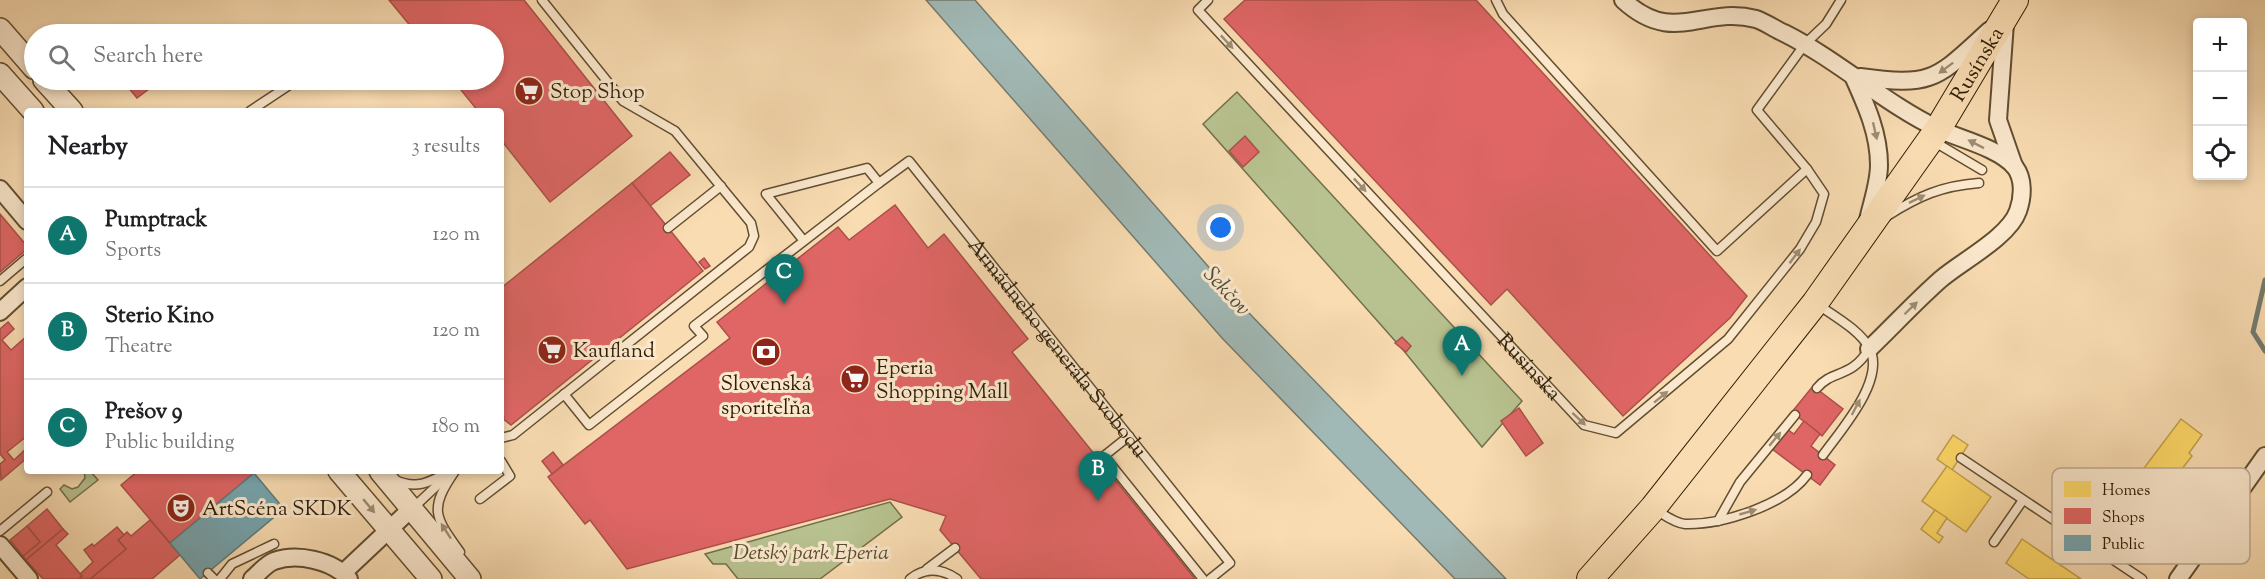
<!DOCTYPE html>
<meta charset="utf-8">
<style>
:root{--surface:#fff;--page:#f2f2f2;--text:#202124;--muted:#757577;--line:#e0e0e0;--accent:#0f766e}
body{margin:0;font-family:"Sorts Mill Goudy",serif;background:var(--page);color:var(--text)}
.controls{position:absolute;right:18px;top:18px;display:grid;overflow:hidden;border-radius:6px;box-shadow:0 3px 9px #0003}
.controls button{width:54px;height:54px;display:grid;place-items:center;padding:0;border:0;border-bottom:2px solid var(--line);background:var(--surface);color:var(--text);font:30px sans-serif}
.you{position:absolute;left:1221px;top:228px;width:21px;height:21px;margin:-15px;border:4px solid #fff;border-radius:50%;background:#1a73e8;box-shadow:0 0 0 9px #1a73e833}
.badge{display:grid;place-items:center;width:39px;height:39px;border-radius:50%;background:var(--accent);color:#fff;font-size:20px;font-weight:700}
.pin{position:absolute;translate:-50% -50px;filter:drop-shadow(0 2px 3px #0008)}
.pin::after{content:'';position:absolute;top:32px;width:21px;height:18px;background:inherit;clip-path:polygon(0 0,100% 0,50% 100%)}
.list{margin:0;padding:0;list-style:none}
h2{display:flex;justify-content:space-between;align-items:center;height:78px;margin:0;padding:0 24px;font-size:26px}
h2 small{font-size:20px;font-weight:400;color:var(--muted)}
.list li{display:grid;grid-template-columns:39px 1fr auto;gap:18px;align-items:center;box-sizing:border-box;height:96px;padding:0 24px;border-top:2px solid var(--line)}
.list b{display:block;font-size:22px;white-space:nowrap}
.list p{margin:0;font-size:20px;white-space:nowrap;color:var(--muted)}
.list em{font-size:20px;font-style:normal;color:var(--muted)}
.icon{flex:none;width:33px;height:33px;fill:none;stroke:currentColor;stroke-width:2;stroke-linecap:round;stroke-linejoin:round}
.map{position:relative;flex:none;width:2265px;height:579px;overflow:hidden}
.search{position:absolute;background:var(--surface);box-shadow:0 3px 9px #0003;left:24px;top:24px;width:480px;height:66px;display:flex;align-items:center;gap:15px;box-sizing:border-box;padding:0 21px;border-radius:33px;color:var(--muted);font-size:22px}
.panel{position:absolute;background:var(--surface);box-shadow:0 3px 9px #0003;left:24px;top:108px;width:480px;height:366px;border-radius:6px}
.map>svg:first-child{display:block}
</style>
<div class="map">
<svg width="2265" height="579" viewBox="0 0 2265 579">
<rect width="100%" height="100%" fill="#f9dcb2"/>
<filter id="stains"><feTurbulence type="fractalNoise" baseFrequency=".00333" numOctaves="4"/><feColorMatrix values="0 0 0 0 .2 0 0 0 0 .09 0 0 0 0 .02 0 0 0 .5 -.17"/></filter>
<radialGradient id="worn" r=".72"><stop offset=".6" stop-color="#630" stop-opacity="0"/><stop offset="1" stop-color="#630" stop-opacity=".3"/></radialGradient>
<g fill="#b8c290" stroke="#73704b" stroke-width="1.5">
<path d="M1237,92L1522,401L1482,447L1404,351L1203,124Z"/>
<path d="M84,471H90L98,480L70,502L60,489L64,485L72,489L78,487L85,478Z"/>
<path d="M890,502L902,517L820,579H738L726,564H713L705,554Z"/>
</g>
<path fill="#a1b9b6" stroke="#737b70" stroke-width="1.5" d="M926,0H975L1249,313L1506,579H1455L1222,338Z"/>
<g fill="#ffd966" stroke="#c0a149" stroke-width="1.5">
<path d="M2181,419L2202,435L2189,453L2192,456L2178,474L2175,472L2162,488L2141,472Z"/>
<path d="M1953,435L1968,445L1952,470L1937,459Z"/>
<path d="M1947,466L1991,497L1966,532L1922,501Z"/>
<path d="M1935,510L1947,518L1937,533L1943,537L1939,543L1921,529Z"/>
<path d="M2022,539L2081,579H2029L2006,563Z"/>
</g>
<g fill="#e06666" stroke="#ab5049" stroke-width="1.5">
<path d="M389,0H524L632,136L550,202L501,140V111H478L453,80H494V34H417Z"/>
<path d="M1245,0H1476L1747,296L1730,318L1623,416L1507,289L1491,305L1224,19Z"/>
<path d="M122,80H141L149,89L137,98Z"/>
<path d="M1245,136L1259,152L1243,167L1229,151Z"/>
<path d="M670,152L690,175L650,206L632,183Z"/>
<path d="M632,183L703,271L511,425L502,418L504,417L501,413V288Z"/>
<path d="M895,205L928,248L944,234L1028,339L1012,352L1195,579H981L940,530L946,516L890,499L627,569L590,520L585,524L548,477L730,338L717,322L838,227L849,240Z"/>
<path d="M0,214L27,246V249L0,272Z"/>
<path d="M704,258L710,266L705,269L699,262Z"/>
<path d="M8,322L14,329L2,340L11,350L27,336V436L7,452L14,460L27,448V458L1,480L0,464L5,460L0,454V329Z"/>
<path d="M1402,337L1411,346L1406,352L1395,343Z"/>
<path d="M1813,386L1843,409L1822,436L1792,412Z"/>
<path d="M1519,408L1543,443L1526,456L1501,421Z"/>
<path d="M1804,421L1820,434L1811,446L1835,465L1820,485L1772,449L1788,430L1794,434Z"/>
<path d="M553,452L563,465L552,474L542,461Z"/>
<path d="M138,471H252L254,473L170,543L121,485Z"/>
<path d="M47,509L63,529L26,560L23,556L40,542L27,526Z"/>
<path d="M150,520L180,555L152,579H90L126,549L118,540L127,532L131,536Z"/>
<path d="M27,526L40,542L23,556L10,540Z"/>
<path d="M117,527L124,535L118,540L126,549L90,579H79L82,576L80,574L93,562L84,550L92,544L94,546Z"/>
<path d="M63,529L68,534L56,545L82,576L79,579H43L26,560Z"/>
</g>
<path fill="#76a5af" stroke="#607c7c" stroke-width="1.5" d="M254,473L284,509L200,579L170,543Z"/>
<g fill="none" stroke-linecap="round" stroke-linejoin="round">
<path stroke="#737b70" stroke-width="5" d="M2265,280L2253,332L2265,351"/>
<g stroke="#614e31" stroke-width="11">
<g id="service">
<path id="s1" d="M1208,0L1198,10L1584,425L1616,433L1728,339L1800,249L1816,222L1824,194L1807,169"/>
<path d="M1496,0L1503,14L1717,251L1807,169L1757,110L1805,44L1826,24L1841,0"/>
<path d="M250,111L297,80"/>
<path d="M1933,141L1982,170"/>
<path id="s2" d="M879,183L909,161L1230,563L1210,579"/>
<path d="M1887,216C1919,196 1941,186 1979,183"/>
<path d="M668,228L721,186"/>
<path d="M0,281L27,258"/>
<path d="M1817,304C1834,316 1860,330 1870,349C1885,381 1841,430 1823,455"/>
<path d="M1817,388C1833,369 1851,379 1869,349"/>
<path d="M564,394L589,425L703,336L694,326L879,183L867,168L766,194L804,241"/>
<path d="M1129,436L1104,456L1203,579"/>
<path d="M501,438L513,435L749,247L754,236L751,223L675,131L623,101L542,0"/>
<path d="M1961,458L2142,579"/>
<path d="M455,471C429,509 434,516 460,552"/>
<path d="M395,480C417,490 430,482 450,471"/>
<path d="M480,499L510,476L501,461"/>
<path d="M412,509L446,477"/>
<path d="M1656,510C1664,515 1675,523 1685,524C1722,525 1785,505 1807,475"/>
<path d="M1718,521L1740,482L1795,415"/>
<path d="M0,531L47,492"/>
<path d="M1994,542L2023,500"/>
<path d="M927,569L955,548"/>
<path d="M208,573L214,579"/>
<path d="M220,579L232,564L274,544"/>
<path d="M910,579C925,567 941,568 957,579"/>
</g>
</g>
<g stroke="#614e31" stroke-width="20">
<g id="minor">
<path d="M1623,0C1674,47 1703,5 1756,19C1765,22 1775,29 1784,33C1838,60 1884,103 1938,129C1960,139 1999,148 2015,167C2024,179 2023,197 2018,211C2009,237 1962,261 1941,279C1916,301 1893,326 1869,349"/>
<path d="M2005,23L1998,120L2014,166"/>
<path d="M1853,76C1866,105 1879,133 1879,165C1879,183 1872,202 1868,220"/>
<path d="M1860,77C1934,87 1936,79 1990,30"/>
<path d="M0,189L27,221"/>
<path d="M0,312L27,287"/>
<path d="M0,545L29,579"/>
<path d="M343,573L411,509"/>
<path d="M252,579C258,574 266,564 274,561C297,553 332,560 349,579"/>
<path d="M2178,579L2265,456"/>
</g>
</g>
<g stroke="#614e31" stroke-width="24">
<g id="tertiary">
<path d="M0,29L34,68"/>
<path d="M0,74L33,111"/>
<path d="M44,80L72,111"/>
<path d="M339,471L431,579"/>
<path d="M380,471L470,579"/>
</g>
</g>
<g stroke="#2e1e06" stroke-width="28">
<g id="primary">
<path id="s3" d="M1590,579L1653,508L1815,303L1938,129L2015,0"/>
</g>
</g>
<use href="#service" stroke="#fbe8cd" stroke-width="8"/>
<use href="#minor" stroke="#fbe8cd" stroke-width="16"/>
<use href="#tertiary" stroke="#fbe8cd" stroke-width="21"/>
<use href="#primary" stroke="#f9dcb2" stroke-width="26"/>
</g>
<defs><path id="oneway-solid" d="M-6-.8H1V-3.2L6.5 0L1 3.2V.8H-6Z" transform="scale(1.5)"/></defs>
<g fill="#9f8d73">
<use href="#oneway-solid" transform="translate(1227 42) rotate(47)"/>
<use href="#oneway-solid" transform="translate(1946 68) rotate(143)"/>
<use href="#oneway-solid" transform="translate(1875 131) rotate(77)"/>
<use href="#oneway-solid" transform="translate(1976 144) rotate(-153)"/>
<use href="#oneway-solid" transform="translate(1360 185) rotate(47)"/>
<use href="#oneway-solid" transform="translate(1917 199) rotate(-26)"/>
<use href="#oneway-solid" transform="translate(1795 256) rotate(-53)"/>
<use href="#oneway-solid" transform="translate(1911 308) rotate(-44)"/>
<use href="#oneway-solid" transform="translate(1661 397) rotate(-39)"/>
<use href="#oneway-solid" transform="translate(1856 407) rotate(-62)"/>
<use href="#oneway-solid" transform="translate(1579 419) rotate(43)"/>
<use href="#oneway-solid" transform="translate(1775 439) rotate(-50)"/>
<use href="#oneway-solid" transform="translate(369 506) rotate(50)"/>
<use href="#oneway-solid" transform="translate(1748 512) rotate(-16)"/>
<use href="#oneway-solid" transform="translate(446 531) rotate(-123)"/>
</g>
<defs>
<g id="supermarket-disc" transform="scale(1.5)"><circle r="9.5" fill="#8f2418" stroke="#fbe8cd"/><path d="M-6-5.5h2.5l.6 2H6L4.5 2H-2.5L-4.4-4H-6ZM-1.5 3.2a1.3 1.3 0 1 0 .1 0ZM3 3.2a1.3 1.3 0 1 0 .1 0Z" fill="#fff"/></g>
<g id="bank-disc" transform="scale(1.5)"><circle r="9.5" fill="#8f2418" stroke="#fbe8cd"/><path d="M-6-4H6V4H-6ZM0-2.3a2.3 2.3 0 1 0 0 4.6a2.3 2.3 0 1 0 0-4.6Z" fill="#fff"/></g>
<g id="theatre-disc" transform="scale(1.5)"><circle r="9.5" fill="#8f2418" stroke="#fbe8cd"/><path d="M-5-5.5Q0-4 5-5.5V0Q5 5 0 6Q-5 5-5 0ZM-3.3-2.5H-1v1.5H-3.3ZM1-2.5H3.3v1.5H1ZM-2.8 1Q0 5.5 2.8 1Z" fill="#fff"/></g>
</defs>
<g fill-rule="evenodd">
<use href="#supermarket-disc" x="529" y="91"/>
<use href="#supermarket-disc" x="552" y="350"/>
<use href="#bank-disc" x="766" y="352"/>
<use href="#supermarket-disc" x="855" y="379"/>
<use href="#theatre-disc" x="181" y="508"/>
</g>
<g text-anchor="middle" stroke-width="6" stroke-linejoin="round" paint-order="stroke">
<g font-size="21" fill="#2e1e06" stroke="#fbe8cd">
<text dy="7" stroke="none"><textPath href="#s3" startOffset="645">Rusínska</textPath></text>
<text dy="7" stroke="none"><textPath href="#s2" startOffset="276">Armádneho generála Svobodu</textPath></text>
<text dy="7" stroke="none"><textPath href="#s1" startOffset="501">Rusínska</textPath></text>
</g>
<g font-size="21" fill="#2e1e06" stroke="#fbe8cd" text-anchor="start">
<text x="550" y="98">Stop Shop</text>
<text x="573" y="357">Kaufland</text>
<text x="876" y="374">Eperia<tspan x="876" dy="24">Shopping Mall</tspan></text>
<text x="766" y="390" text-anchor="middle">Slovenská<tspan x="766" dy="24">sporiteľňa</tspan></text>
<text x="202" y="515">ArtScéna SKDK</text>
</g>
<g font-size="21" font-style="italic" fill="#574f2f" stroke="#fbe8cd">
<text x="811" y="559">Detský park Eperia</text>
</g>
<g font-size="22" font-style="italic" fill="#504c3b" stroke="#fbe8cd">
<text transform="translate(1228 290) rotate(47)" y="8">Sekčov</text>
</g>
</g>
<rect x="2052" y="468" width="198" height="96" rx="9" fill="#fbe8cd" stroke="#beab91" stroke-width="1.5"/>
<rect x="2064" y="481" width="27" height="16" fill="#ffd966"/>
<rect x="2064" y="508" width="27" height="16" fill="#e06666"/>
<rect x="2064" y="535" width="27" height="16" fill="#76a5af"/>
<g font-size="16" fill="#2e1e06">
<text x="2102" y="495">Homes</text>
<text x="2102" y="522">Shops</text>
<text x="2102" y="549">Public</text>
</g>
<rect width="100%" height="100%" filter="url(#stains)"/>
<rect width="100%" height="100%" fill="url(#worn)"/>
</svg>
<div class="controls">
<button>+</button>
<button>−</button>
<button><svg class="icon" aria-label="locate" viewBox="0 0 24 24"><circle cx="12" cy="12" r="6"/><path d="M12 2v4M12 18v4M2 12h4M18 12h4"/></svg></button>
</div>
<div class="you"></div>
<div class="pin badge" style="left:1462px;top:376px">A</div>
<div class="pin badge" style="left:1098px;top:501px">B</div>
<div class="pin badge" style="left:784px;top:304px">C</div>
<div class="search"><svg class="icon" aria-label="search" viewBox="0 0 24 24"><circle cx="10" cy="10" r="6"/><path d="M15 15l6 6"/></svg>Search here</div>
<section class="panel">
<h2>Nearby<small>3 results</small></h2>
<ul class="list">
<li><span class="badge">A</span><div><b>Pumptrack</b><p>Sports</p></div><em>120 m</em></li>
<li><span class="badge">B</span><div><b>Sterio Kino</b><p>Theatre</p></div><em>120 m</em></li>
<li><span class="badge">C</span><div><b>Prešov 9</b><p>Public building</p></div><em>180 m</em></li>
</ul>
</section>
</div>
